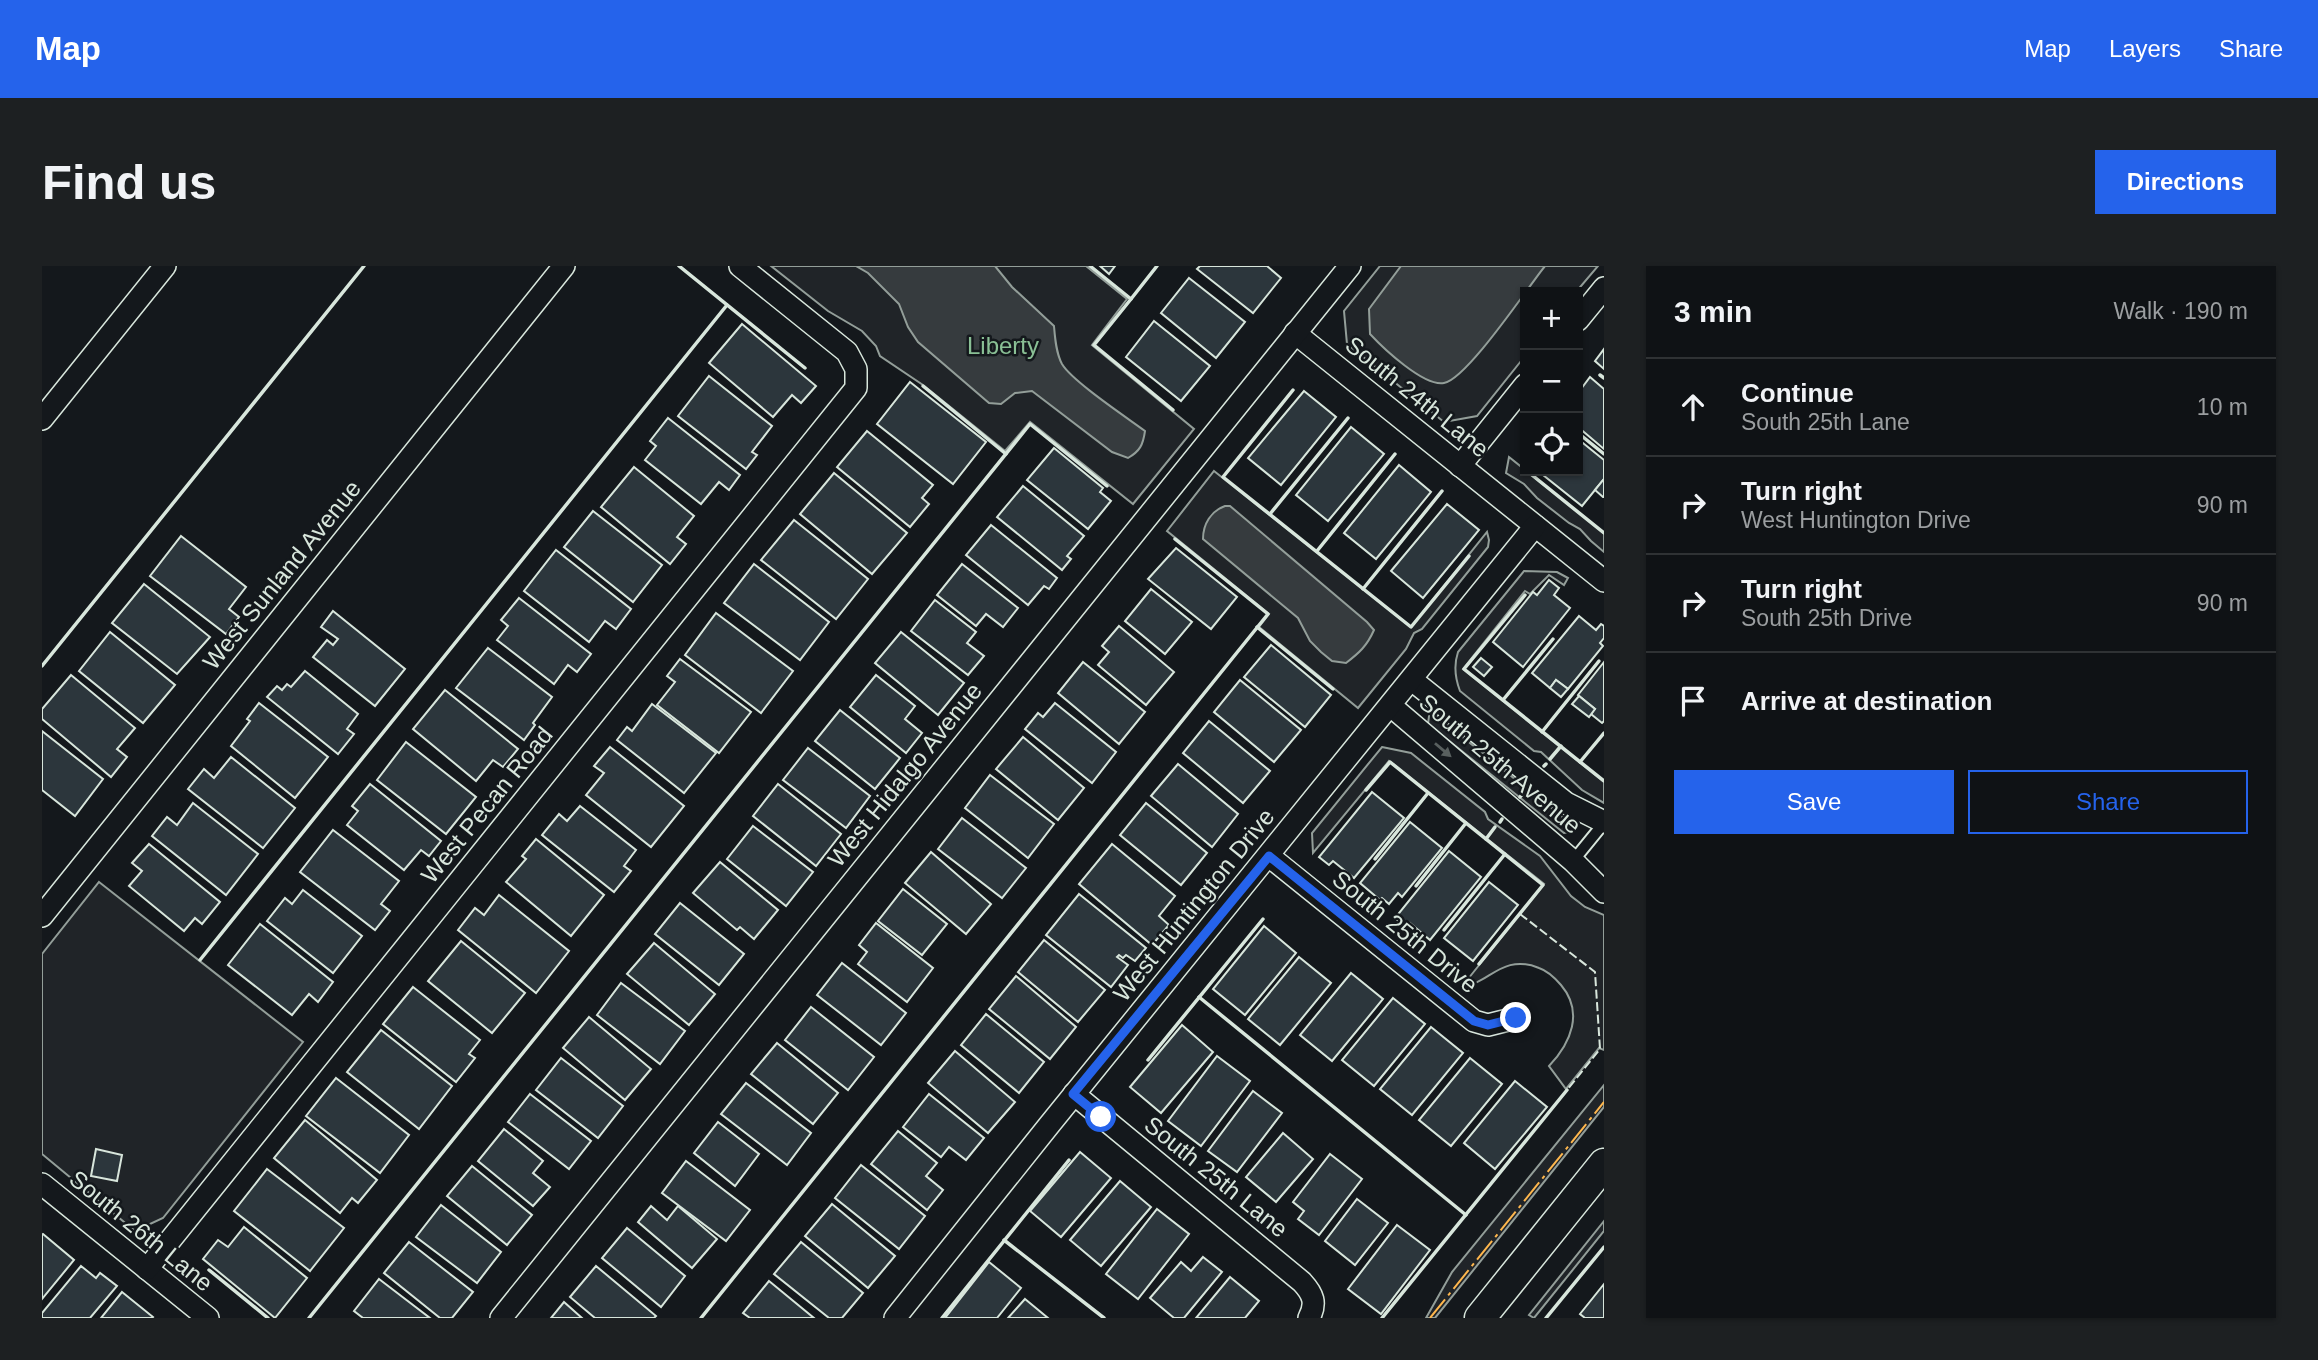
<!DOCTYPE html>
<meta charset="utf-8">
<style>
:root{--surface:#0f1215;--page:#1d2022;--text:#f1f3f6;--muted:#9b9ea0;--line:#2f3234;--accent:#2563eb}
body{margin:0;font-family:Helvetica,sans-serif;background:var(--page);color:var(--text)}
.controls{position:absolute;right:21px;top:21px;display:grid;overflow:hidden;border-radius:0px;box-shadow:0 2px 5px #0004}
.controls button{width:63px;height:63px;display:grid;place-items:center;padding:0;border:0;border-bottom:2px solid var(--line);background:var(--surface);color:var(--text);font:35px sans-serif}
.stop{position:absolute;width:21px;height:21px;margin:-16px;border:5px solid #2563eb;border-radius:50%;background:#fff}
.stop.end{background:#2563eb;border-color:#fff;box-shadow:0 2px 7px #0008}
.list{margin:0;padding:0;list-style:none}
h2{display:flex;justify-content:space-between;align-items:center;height:91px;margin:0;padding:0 28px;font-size:30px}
h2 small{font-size:23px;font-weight:400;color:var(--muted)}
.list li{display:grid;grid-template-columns:46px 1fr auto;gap:21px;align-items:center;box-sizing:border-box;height:98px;padding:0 28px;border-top:2px solid var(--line)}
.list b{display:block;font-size:26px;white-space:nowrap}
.list p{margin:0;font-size:23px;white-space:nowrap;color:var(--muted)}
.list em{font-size:23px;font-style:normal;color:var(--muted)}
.actions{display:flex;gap:14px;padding:21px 28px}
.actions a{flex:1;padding:16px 0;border:2px solid var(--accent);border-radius:0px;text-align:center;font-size:24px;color:var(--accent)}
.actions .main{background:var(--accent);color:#fff}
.icon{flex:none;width:38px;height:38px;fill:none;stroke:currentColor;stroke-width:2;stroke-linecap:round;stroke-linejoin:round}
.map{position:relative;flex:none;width:1562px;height:1052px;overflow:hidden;border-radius:0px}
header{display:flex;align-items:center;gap:42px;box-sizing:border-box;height:98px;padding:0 35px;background:var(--accent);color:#fff}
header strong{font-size:33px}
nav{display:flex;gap:38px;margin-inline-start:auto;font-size:24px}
.intro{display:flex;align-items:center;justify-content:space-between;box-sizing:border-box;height:168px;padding:0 42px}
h1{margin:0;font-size:49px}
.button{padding:18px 32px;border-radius:0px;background:var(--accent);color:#fff;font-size:24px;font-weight:700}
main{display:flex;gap:42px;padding:0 42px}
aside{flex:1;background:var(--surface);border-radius:0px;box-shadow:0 2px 5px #0004}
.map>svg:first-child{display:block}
</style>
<header>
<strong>Map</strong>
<nav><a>Map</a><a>Layers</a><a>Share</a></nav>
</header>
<div class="intro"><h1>Find us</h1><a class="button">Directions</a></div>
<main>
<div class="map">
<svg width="1562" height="1052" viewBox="0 0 1562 1052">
<rect width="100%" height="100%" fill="#14181c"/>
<g fill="#202428" stroke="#939e99" stroke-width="2">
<path d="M729,0H1044L1085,33L1050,79L1152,163L1091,238L988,156L963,185L881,119L838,90L834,80L820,65L786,45Z"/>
<path d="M1338,0H1556L1534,26H1483V90L1435,150L1402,156L1305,78L1302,45Z"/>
<path d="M1467,191L1562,267V286L1549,275L1538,263L1527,257L1495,232L1482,218L1464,207Z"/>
<path d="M1172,205L1369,361L1445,266L1447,274L1446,281L1380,363L1372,367L1364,383L1316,442L1217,361L1227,348L1125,265Z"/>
<path d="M1482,305L1515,306L1526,312L1522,319L1507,309L1488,328L1483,325L1421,403L1562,516V537L1540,524L1499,486L1492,485L1418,425C1413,412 1412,398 1416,386Z"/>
<path d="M1393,449L1529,558L1530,563L1528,566L1522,567L1386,458L1387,450Z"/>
<path d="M1340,481L1369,487L1443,546L1446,553L1498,590L1529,630L1543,641L1562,649V784L1557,782L1524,823L1507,800C1529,777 1542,746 1519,719C1513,712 1506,705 1497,702C1459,686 1444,722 1422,718L1502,618L1347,495L1271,587L1270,567Z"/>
<path d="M57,616L261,776L121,952L93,965L0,888V688Z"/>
<path d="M1562,819V841L1393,1052H1384L1410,1006Z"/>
<path d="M1562,955V965L1492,1052L1487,1049Z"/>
</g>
<g fill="#363b3e" stroke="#939e99" stroke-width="2">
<path d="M814,0H953L970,21L1012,60C1013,72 1014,87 1020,98C1030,115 1084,151 1103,165C1101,179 1098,185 1086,192L1070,186L990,125L973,127L959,138L947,137L876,76L866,61L857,38L826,7Z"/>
<path d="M1359,0H1503C1486,21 1425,113 1402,117C1382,121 1341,82 1328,68L1327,43Z"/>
<path d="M1183,240H1188L1325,356L1332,364C1325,380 1317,387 1304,397L1290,395L1279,386L1268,375L1256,352L1161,273C1161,258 1169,245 1183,240Z"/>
</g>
<g fill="#2c363c" stroke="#d8e6dc" stroke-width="2">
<path d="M1058,0H1073L1067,8Z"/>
<path d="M1158,0H1225L1239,12L1211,47L1155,3Z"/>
<path d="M1147,12L1203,56L1174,92L1119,47Z"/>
<path d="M1112,55L1168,100L1139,135L1084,91Z"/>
<path d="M700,58L774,120L759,137L750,129L731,151L667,97Z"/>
<path d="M1562,83V103L1553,95Z"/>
<path d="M667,110L730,160L710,186L715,189L704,203L636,150Z"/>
<path d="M1548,111L1562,123V183L1536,161V120L1539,123Z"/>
<path d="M868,116L944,176L911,218L835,158Z"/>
<path d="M1262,125L1294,151L1239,219L1206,192Z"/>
<path d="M626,152L698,209L687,224L677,216L659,238L603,194L614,180L608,175Z"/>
<path d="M1309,161L1342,188L1286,255L1254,229Z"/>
<path d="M825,165L891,219L880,232L887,238L868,261L795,201Z"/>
<path d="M1536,173L1562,194V213L1540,240L1496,205H1536Z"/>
<path d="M1012,182L1061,222L1058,226L1069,235L1046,263L985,214Z"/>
<path d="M1357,199L1389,226L1334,293L1302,267Z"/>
<path d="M592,201L652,250L635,271L644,278L628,298L559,241Z"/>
<path d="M792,207L865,267L830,308L758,248Z"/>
<path d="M1562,213V231H1561L1553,224Z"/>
<path d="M981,220L1042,270L1025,290L1029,293L1020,304L955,251Z"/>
<path d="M1405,238L1437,264L1381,332L1349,305Z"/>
<path d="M551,245L620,299L591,336L522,281Z"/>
<path d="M752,254L826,313L794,353L719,294Z"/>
<path d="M949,259L1015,312L1007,323L1002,320L986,339L924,289Z"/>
<path d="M139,270L204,321L187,343L197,351L184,368L108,310Z"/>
<path d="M1134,282L1195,331L1169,363L1106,313Z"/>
<path d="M514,284L589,343L574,363L563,355L547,376L482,325Z"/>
<path d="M712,298L787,356L758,394L682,337Z"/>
<path d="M920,298L976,342L961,361L944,348L934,360L895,329Z"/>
<path d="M1507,314L1517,322L1512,329L1528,342L1481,401L1451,376L1491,326L1495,329Z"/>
<path d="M102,318L168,371L135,408L70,357Z"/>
<path d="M1109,323L1150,356L1123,388L1083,355Z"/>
<path d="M477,332L549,388L535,406L526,399L512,418L455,374L466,360L459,354Z"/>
<path d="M893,334L934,366L925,377L942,390L926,409L869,365Z"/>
<path d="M291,345L363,403L333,440L271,391L285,374L291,379L296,373L279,361Z"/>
<path d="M674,347L751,405L719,447L643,389Z"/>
<path d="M1537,350L1554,364L1559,358L1562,360V372L1558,377L1561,380L1526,423L1514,414L1508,422L1490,407Z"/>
<path d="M1077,360L1132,406L1104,439L1056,399L1067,386L1060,380Z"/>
<path d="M68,366L133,419L101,457L37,405Z"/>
<path d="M859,366L922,417L896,449L833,397Z"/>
<path d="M1229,379L1289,429L1263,461L1202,411Z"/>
<path d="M446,382L510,431L491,457L493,459L482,474L414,422Z"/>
<path d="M1439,392L1450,401L1442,410L1431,401Z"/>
<path d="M638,393L709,446L677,487L615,439L633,416L625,410Z"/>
<path d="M1041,396L1103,446L1077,478L1016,427Z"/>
<path d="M1562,396V455L1560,457L1549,448L1553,443L1536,429Z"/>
<path d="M263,405L316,448L305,463L312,468L296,488L225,431L235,420L240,424L245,418L249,421Z"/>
<path d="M29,409L93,462L75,483L85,491L69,511L0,453V443Z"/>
<path d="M834,409L873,440L863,453L880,467L864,487L808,441Z"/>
<path d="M1198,414L1259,464L1232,496L1172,446Z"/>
<path d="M1514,414L1526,423L1519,431L1508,422Z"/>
<path d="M403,424L476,483L461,501L451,494L434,515L371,463Z"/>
<path d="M1537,430L1553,443L1547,451L1530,438Z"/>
<path d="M217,437L286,491L253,532L189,480L208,455L205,453Z"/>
<path d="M1013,437L1074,486L1050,517L983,463L996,447L1001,451Z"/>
<path d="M610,438L674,487L642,527L575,474L585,461L590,465Z"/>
<path d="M798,444L858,492L833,523L773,475Z"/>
<path d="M1167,455L1228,505L1201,537L1141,487Z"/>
<path d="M0,465L61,513L33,550L0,524Z"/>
<path d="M981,471L1042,522L1016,554L954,503Z"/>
<path d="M364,476L434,531L404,568L335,514Z"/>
<path d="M568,481L642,540L609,581L544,529L562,507L552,500Z"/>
<path d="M766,482L828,530L804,562L741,514Z"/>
<path d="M189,491L253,542L221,582L146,523L162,503L172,512Z"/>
<path d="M1136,498L1196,548L1170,581L1109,530Z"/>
<path d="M948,509L1012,558L986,592L923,542Z"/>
<path d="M328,518L399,575L387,590L379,584L362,604L305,559L316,545L310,540Z"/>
<path d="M736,518L799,568L774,600L711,550Z"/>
<path d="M1330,526L1362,552L1312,612L1291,595L1287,599L1277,591Z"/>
<path d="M151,537L216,588L184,629L110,570L125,551L135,559Z"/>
<path d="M1104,537L1165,587L1139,619L1078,569Z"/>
<path d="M538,540L594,584L582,600L589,605L572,626L500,569L517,548L525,555Z"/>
<path d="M920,552L984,602L960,632L896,583Z"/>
<path d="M1368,556L1400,582L1360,631L1356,627L1347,638L1340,632L1338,634L1318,617Z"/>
<path d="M711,560L771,606L744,640L685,593Z"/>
<path d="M291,564L357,615L339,638L348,645L333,664L258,606Z"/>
<path d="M494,573L562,629L529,670L464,616L484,593L480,590Z"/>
<path d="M107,578L178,636L160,658L153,652L142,665L87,620L100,605L90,597Z"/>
<path d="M1070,578L1133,630L1117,650L1127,659L1110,679L1037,618Z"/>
<path d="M1407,585L1439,611L1388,674L1368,657L1365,662L1353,652Z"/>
<path d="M889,586L949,638L924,668L863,617Z"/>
<path d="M678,596L736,644L712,673L698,661L695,664L651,627Z"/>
<path d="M1447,616L1476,639L1431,695L1402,672Z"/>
<path d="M861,623L905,658L880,689L836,655Z"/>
<path d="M261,624L320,670L291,707L225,655L243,632L250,638Z"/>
<path d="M1037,628L1104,682L1093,695L1084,689L1081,692L1077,689L1075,691L1086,699L1069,721L1004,669Z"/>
<path d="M457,629L527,685L494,727L416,664L433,642L442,649Z"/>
<path d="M638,637L702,688L677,719L613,668Z"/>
<path d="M834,657L891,702L865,736L816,698L825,686L817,679Z"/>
<path d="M218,658L291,716L276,736L267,728L250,749L186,699Z"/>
<path d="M1222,660L1254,687L1203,749L1171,723Z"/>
<path d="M1002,674L1063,724L1036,756L976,706Z"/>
<path d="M419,675L483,727L450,767L386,715Z"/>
<path d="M612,677L673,728L647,759L585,708Z"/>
<path d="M1257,691L1289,717L1238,779L1206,753Z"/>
<path d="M800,697L864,747L839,779L775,729Z"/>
<path d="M1309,707L1341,733L1290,795L1258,769Z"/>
<path d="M974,710L1034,761L1008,793L947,743Z"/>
<path d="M579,717L643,765L618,798L555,749Z"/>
<path d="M371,721L438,774L427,788L433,792L414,816L341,758Z"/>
<path d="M1351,732L1383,758L1332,820L1300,794Z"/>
<path d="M769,741L832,791L806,824L743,774Z"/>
<path d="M944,748L1002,796L977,827L919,779Z"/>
<path d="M547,751L609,803L583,834L521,782Z"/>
<path d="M1140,759L1171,786L1119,847L1088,821Z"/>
<path d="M1389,761L1421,787L1370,849L1338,823Z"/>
<path d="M339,764L410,820L377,863L305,806Z"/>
<path d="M735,777L796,827L771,858L709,808Z"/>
<path d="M913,785L973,836L946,867L886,817Z"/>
<path d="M1175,790L1208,815L1159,880L1126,855Z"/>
<path d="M519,792L581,840L556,872L494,824Z"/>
<path d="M1428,792L1460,818L1409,880L1377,854Z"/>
<path d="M294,812L367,869L338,907L264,850Z"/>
<path d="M1473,815L1505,841L1453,903L1422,877Z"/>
<path d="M704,817L769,867L745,899L679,848Z"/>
<path d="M1211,825L1240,847L1195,906L1166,885Z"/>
<path d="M488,828L549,875L527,903L466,856Z"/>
<path d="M887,828L942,872L924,894L907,881L899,891L861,861Z"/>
<path d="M263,854L335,914L316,937L310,932L298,947L232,892Z"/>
<path d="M676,856L717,888L693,920L652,887Z"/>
<path d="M462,863L501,895L491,907L508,921L491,940L436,895Z"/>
<path d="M856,865L895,897L884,910L901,924L885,944L829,898Z"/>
<path d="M1241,867L1271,893L1234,936L1204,911Z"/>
<path d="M54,883L80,889L75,915L49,910Z"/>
<path d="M1038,886L1069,912L1019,971L988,945Z"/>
<path d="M1288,888L1320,913L1277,969L1256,953L1262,945L1251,936Z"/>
<path d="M644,895L708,944L684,975L620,927Z"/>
<path d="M819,899L883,950L857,983L793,932Z"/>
<path d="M430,900L490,949L465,979L405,930Z"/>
<path d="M225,903L302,962L268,1005L192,945Z"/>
<path d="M1078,915L1109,941L1059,1000L1028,974Z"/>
<path d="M1315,933L1346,957L1313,999L1283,975Z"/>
<path d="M790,938L853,990L826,1022L763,970Z"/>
<path d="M399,939L459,986L435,1017L374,971Z"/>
<path d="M609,940L625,954L636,940L675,973L650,1002L596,956Z"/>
<path d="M1115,943L1147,968L1096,1033L1064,1008Z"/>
<path d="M1355,959L1388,984L1339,1048L1306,1023Z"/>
<path d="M202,961L265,1012L233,1052L161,993L176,974L186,981Z"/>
<path d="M585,962L643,1010L619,1041L560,992Z"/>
<path d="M1,968L32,994L0,1033V969Z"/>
<path d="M367,976L431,1026L410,1052H398L342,1007Z"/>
<path d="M759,976L821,1027L800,1052H787L732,1008Z"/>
<path d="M1161,991L1180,1006L1142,1052H1132L1108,1032L1139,996L1149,1005Z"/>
<path d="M947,996L979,1022L955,1052H903Z"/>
<path d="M39,1000L54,1012L58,1007L75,1020L48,1052H0V1047Z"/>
<path d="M554,1000L614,1050L612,1052H553L528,1031Z"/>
<path d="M1188,1011L1217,1035L1203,1052H1154Z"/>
<path d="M337,1013L388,1052H321L312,1045Z"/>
<path d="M727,1015L772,1052H708L701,1047Z"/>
<path d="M1562,1018V1052H1543L1538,1048Z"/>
<path d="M80,1026L111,1051L110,1052H59Z"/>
<path d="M983,1033L1006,1052H966Z"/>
<path d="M522,1036L540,1052H509Z"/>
</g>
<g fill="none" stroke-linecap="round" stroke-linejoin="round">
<g stroke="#d8e6dc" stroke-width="14">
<path id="lane" d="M1531,595L1562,557"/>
</g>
<g stroke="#d8e6dc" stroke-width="24">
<g id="street">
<path d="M1536,54L1562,22"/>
<path d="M1253,67L1562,315"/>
<path d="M0,153L123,0"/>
<path d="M1418,200L1483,119"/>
<path d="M1370,414L1524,537L1562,556"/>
<path d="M1349,440L1531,595L1562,626"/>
<path d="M1227,590L1432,755L1446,759L1474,752"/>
<path d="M0,650L522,0"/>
<path d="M1032,828L1260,1016C1271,1028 1275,1037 1267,1052"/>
<path d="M0,918L166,1052"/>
<path d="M105,1003L814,122V103L805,86L698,0"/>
<path d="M459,1052L1308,0"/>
<path d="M853,1052L1008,858L1493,260"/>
</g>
</g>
<g stroke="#d8e6dc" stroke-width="33">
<path id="secondary" d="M1438,1052L1562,898"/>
</g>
<use href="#lane" stroke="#14181c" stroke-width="10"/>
<use href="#street" stroke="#14181c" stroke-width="21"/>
<use href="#secondary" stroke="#14181c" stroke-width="30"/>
<path stroke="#d8e6dc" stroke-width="2" stroke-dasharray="9 3.5" stroke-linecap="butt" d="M1478,648L1553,706L1558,783L1525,824"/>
<g stroke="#d8e6dc" stroke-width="3.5">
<path d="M637,0L763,102"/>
<path d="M1048,0L1089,33L1052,79L1131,144"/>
<path d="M1089,33L1115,0"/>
<path d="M1558,109L1562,112"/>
<path d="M881,120L964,188"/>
<path d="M1251,124L1181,211L1369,361L1427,290"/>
<path d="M1536,167L1562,188"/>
<path d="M1485,205L1562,267"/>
<path d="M1228,248L1306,152"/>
<path d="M1275,285L1353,188"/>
<path d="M1321,323L1400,225"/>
<path d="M1483,329L1422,403L1562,515"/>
<path d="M1215,361L1291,423"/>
<path d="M0,400L322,0"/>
<path d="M1461,434L1511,373"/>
<path d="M1500,466L1557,395"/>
<path d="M1508,493L1519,480"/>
<path d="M1538,496L1562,467"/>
<path d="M1502,500L1504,498"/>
<path d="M1324,524L1348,496L1501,619L1437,698"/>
<path d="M1478,531L1485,522"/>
<path d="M1458,556L1460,553"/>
<path d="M1444,573L1453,561"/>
<path d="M1333,593L1386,527"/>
<path d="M1374,620L1424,557"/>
<path d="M1402,664L1463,588"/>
<path d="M158,694L685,39"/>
<path d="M1157,731L1424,949"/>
<path d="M1106,794L1221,653"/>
<path d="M962,974L1062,1052"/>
<path d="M167,1004L226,1052"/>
<path d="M267,1052L988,158L1065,220"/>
<path d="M659,1052L1226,348L1133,273"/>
<path d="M900,1052L1027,894"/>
<path d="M1340,1052L1525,824"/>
<path d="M1504,1052L1562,981"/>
</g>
<path stroke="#ffb74d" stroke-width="2" stroke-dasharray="24 5 3.5 5" stroke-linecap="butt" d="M1388,1052L1562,836"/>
</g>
<defs><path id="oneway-solid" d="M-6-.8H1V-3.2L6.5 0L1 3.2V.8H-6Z" transform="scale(1.75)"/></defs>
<use fill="#59605f" href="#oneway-solid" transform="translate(1401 484) rotate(40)"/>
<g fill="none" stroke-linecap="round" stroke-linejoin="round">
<path stroke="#2563eb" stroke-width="9" d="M1059,851L1031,828L1227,590L1432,755L1446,759L1474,752"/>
</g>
<g text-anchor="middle" stroke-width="5" stroke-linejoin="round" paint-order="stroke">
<g font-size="24" fill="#8ac095" stroke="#14181c">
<text x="961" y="88">Liberty</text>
</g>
<g font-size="24" fill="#d8e6dc" stroke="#14181c">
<text transform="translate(1375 131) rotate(39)" y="8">South 24th Lane</text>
<text transform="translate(240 309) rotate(-51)" y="8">West Sunland Avenue</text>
<text transform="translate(1458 498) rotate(40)" y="8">South 25th Avenue</text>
<text transform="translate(863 509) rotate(-51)" y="8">West Hidalgo Avenue</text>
<text transform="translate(445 539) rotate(-51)" y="8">West Pecan Road</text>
<text transform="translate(1152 639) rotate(-51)" y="8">West Huntington Drive</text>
<text transform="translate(1363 666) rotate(39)" y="8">South 25th Drive</text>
<text transform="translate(1174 911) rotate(39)" y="8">South 25th Lane</text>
<text transform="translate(99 965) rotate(39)" y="8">South 26th Lane</text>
</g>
</g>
</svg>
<div class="controls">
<button>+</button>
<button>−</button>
<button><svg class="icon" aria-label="locate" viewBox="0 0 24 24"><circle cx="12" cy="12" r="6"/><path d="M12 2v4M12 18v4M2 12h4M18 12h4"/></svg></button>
</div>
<div class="stop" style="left:1059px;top:851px"></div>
<div class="stop end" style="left:1474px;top:752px"></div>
</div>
<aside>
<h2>3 min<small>Walk · 190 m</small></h2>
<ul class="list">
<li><svg class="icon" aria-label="ahead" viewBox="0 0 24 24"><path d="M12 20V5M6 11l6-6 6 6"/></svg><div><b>Continue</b><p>South 25th Lane</p></div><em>10 m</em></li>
<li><svg class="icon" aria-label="right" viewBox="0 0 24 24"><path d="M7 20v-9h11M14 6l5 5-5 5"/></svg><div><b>Turn right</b><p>West Huntington Drive</p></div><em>90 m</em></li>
<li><svg class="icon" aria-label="right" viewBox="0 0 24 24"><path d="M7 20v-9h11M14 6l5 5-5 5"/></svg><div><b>Turn right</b><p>South 25th Drive</p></div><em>90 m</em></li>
<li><svg class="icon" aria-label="arrive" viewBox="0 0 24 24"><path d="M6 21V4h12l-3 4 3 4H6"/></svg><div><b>Arrive at destination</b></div></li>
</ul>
<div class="actions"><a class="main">Save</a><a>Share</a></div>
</aside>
</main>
